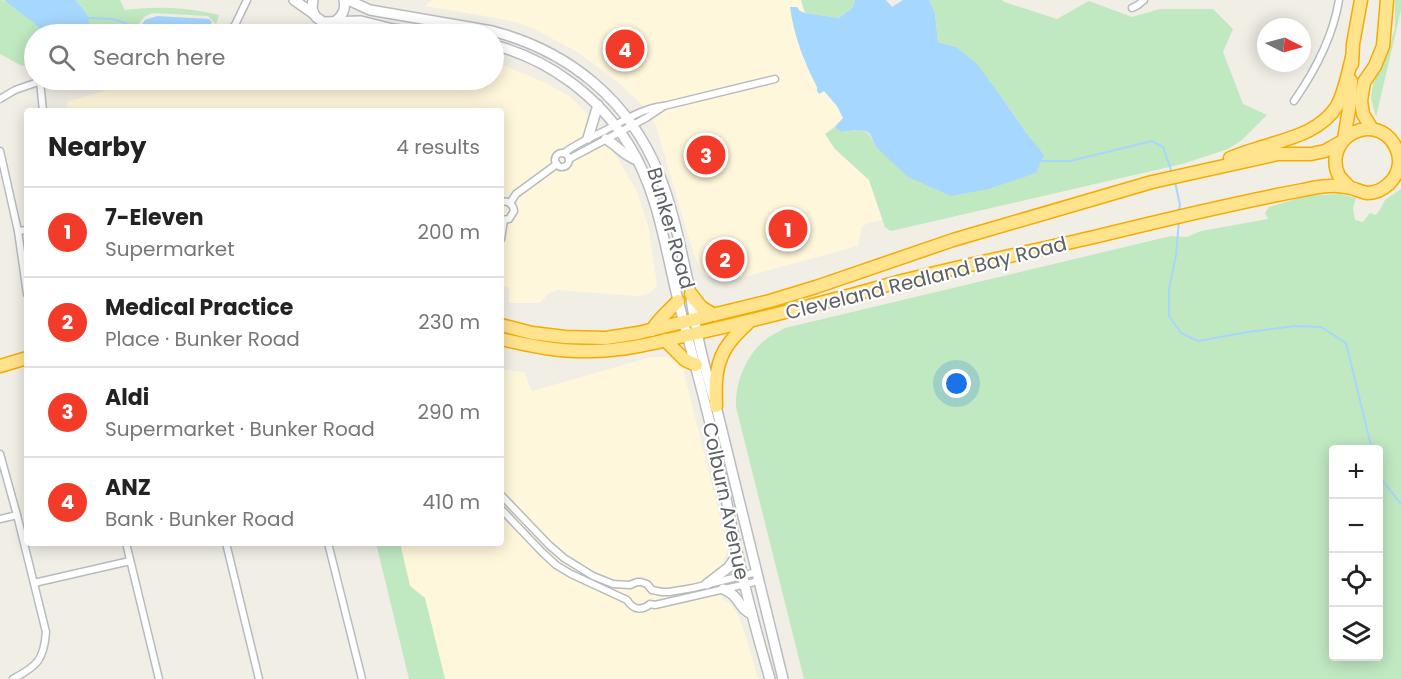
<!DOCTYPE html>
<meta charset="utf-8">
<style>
:root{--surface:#fff;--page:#f6f6f6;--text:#222;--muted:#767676;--line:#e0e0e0;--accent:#f23b29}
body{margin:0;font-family:Poppins,sans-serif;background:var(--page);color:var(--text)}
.controls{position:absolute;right:18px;bottom:18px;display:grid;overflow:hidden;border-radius:6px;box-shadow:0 3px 15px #0003}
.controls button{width:54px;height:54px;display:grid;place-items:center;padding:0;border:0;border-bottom:2px solid var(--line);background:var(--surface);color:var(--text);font:30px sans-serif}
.compass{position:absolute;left:1257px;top:18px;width:54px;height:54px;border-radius:50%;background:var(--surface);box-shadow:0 3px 15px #0003;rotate:96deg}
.you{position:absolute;left:957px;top:384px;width:21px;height:21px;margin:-15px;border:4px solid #fff;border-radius:50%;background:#1a73e8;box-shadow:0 0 0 9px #1a73e833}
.badge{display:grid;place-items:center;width:39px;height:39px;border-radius:50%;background:var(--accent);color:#fff;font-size:20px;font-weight:700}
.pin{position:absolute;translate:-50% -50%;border:3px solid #fff;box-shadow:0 2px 6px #0006}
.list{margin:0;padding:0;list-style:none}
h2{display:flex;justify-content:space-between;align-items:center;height:78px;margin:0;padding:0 24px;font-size:26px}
h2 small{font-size:20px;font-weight:400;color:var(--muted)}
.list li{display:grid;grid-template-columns:39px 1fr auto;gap:18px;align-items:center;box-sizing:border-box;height:90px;padding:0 24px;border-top:2px solid var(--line)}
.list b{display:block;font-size:22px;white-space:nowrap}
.list p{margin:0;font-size:20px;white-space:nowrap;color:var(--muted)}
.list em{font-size:20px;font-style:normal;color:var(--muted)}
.icon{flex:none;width:33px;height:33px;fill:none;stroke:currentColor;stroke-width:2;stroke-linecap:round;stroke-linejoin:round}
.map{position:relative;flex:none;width:1401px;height:679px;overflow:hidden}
.search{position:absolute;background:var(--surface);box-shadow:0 3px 15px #0003;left:24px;top:24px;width:480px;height:66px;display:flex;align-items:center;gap:15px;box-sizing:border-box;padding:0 21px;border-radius:33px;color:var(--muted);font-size:22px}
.panel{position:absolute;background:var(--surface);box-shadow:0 3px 15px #0003;left:24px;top:108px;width:480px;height:438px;border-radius:6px}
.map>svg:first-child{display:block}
</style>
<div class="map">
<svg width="1401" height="679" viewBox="0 0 1401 679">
<rect width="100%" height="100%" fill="#f0eee5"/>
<g fill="#fff7db">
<path d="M432,0H801L805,13L823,90L837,106L843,118L825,134L835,149L869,180L882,220L868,223L862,227L858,246L722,283L701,273L692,249L656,126L645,108L620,84L579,53L536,30L522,24L496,18L425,6Z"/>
<path d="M494,61L546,83L571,97L598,126L637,191L649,230L657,285L652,291L645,295L635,296L557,290L548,294L540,303H509V288L501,286V111H68L67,102L141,80H494Z"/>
<path d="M651,357H667L678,361L683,369L728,549L723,563L716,569L723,599L730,603L739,617L747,640L758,679H445L425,598L410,586L400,543H501V369L524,372L532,391Z"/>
</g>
<g fill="#c0e8c1" fill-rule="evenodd">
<path d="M0,0C14,1 35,24 45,34H34V60L22,66L0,54Z"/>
<path d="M75,0H120L125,10C159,6 186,7 219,15L216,24L208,16L152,13L144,17L131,34H89C90,17 88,12 75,0Z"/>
<path d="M801,0H855L853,7L839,18L805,13Z"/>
<path d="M929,0H1002L1004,2L1057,19L1089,1L1132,17L1160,9H1213L1233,29L1223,52L1243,104L1267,115L1242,140L1228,149L1182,164L891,231L885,227L869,180L835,149L825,134L835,127L842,132C863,129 866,126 876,147L1027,134L1000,95L956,47L938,42L935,13Z"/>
<path d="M1395,0H1401V10L1376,117L1371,98L1373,82L1386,55L1395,29Z"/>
<path d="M1401,189V679H804L736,407C735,382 747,352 769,337C774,334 780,331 785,328L1171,236L1187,237L1201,231L1268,219L1265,213L1269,207L1305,196L1339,194L1356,198L1353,208L1355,220L1363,222L1370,213L1376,215L1381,208L1385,200ZM1334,450H1378V656H1334Z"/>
<path d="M376,543H400L410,586L425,598L445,679H409Z"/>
</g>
<g fill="#a6d7ff">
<path d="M4,0H75C87,12 91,17 89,34H45L34,23Z"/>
<path d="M855,0H886L892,7L903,0H929L935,13L938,42L956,47L977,64L1000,95L1027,134L1044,155L1036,173L988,189L951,196L908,177L876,147L870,134L866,131L856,130L841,132L835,127L843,118L837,106L824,91L819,94L817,91V87C804,62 794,36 790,7H797L800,11L805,13L839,18L853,7Z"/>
<path d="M157,16L209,19L212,22L204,34H135L145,20Z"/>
</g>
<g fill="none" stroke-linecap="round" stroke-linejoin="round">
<g stroke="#a6d7ff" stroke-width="2">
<path d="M88,18L113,19L136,27H141"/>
<path d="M1039,161H1070L1152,141L1163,147L1172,173"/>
<path d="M1175,182L1180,205L1179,211"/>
<path d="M1179,220L1176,255L1169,289V316L1181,333L1198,341L1248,332L1295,326L1321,327L1346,343L1372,450"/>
<path d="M1378,475L1401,504"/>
</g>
<g stroke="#b7bbbf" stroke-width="9">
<g id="street">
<path d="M1132,8L1138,5L1144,0"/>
<path d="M225,34L235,25L247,0"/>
<path d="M40,81L43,111"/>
<path d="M0,99L15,90L44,80"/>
<path d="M1294,101C1315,71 1333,36 1339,0"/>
<path d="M0,151L18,231L27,294"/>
<path d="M564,153C577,143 592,137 606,130C625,120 643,108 664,106L775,79"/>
<circle cx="562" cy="160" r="7"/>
<path d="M569,159L646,118L664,106"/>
<path d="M501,202C508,200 513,204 514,211L509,219L501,220"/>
<path d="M510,203L516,194L557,164"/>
<path d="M18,231L27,230"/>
<path d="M501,239L504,220"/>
<path d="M0,454L17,515L46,632C44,660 37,666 13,679"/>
<path d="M501,495L549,545L564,558L593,576L613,584L630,585L637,582H641L647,584L652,590L662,592H669L693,588L757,572"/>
<path d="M501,509L542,552L556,565L571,574L627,600C633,610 642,611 650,604L655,605L759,581"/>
<path d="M0,519L17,515"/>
<path d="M126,543L159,679"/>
<path d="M226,543L259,679"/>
<path d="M328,543L362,679"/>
<path d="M34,583L130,561"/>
</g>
</g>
<g stroke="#b8bcc1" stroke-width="12">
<g id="secondary">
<path d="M294,0L314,14"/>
<path d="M313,0L312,8L314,14L316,17L323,22L361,21L393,29L432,34"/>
<path d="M348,0L370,10L492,31C569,51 629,100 659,174C674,210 682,256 691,294C691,305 694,316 696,327C701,354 708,380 716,406L783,679"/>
<path d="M336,21C343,15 346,9 344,0"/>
<path d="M494,45C550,60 598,96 629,145C658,191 665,248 678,300C689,344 702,388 712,432C721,473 729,515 738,556C747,597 758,638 770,679"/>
<path d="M588,138L598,105"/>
<path d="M606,139C619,147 623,155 637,160"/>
<path d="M707,584L729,567L737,555"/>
<path d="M723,589C740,595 739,610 752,614"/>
</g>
</g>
<g stroke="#f5ab00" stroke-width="15">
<g id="highway">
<path d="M1352,64L1353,44L1361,0"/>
<path d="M1372,129L1363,114L1361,101L1364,82L1375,66L1383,46L1387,0"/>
<path d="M1344,139L1350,103L1351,81"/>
<path d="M1230,158C1239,155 1247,151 1256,149C1285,139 1319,134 1337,106C1345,91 1348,73 1352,57"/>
<path d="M691,294L701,307L714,315"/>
<path d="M501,325L532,333L565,337L606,338L638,333L770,301L816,287L953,240L1152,182L1278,154H1311L1325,151L1341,142"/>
<path d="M652,330C659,318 669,311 678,301"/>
<path d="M501,339C531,346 560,352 591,351C627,351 662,341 697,333C746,322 794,310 843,297C865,292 888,284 910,279C971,264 1033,251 1094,237C1163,220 1233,203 1303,190C1312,188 1321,186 1330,186C1336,185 1345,187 1351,188C1356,189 1361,192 1367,193C1383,193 1398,179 1399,163C1400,153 1394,141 1386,135C1359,116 1324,146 1339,176C1342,180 1347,184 1350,188"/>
<path d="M665,340L685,360L696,365"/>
<path d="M0,366L27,358"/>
<path d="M716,406C715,383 715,361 730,342C736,334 743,328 750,321"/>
</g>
</g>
<use href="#street" stroke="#fff" stroke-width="6"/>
<use href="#secondary" stroke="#fff" stroke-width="9"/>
<use href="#highway" stroke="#ffe38d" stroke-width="12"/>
</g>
<g text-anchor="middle" stroke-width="4.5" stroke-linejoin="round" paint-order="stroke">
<g font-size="20" fill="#5d6166" stroke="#fff">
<text transform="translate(671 228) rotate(74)" y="7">Bunker Road</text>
<text transform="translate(926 278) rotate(-14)" y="7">Cleveland Redland Bay Road</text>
<text transform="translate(726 501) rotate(78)" y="7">Colburn Avenue</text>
</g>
</g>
</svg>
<div class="controls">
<button>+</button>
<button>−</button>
<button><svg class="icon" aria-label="locate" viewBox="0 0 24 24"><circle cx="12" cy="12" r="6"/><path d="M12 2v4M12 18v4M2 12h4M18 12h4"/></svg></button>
<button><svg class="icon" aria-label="layers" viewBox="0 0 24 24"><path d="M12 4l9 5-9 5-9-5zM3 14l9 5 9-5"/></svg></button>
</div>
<svg class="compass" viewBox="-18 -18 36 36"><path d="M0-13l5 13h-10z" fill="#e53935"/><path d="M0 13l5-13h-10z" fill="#767676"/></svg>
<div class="you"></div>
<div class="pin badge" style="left:788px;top:229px">1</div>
<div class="pin badge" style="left:725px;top:259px">2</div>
<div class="pin badge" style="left:706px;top:155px">3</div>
<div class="pin badge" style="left:625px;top:49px">4</div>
<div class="search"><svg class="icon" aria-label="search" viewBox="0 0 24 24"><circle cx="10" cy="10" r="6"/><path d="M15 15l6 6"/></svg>Search here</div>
<section class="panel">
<h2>Nearby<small>4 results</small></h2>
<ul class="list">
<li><span class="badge">1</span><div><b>7-Eleven</b><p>Supermarket</p></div><em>200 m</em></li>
<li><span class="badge">2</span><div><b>Medical Practice</b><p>Place · Bunker Road</p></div><em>230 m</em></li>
<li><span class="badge">3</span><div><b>Aldi</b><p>Supermarket · Bunker Road</p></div><em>290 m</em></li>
<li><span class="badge">4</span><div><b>ANZ</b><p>Bank · Bunker Road</p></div><em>410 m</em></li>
</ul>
</section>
</div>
